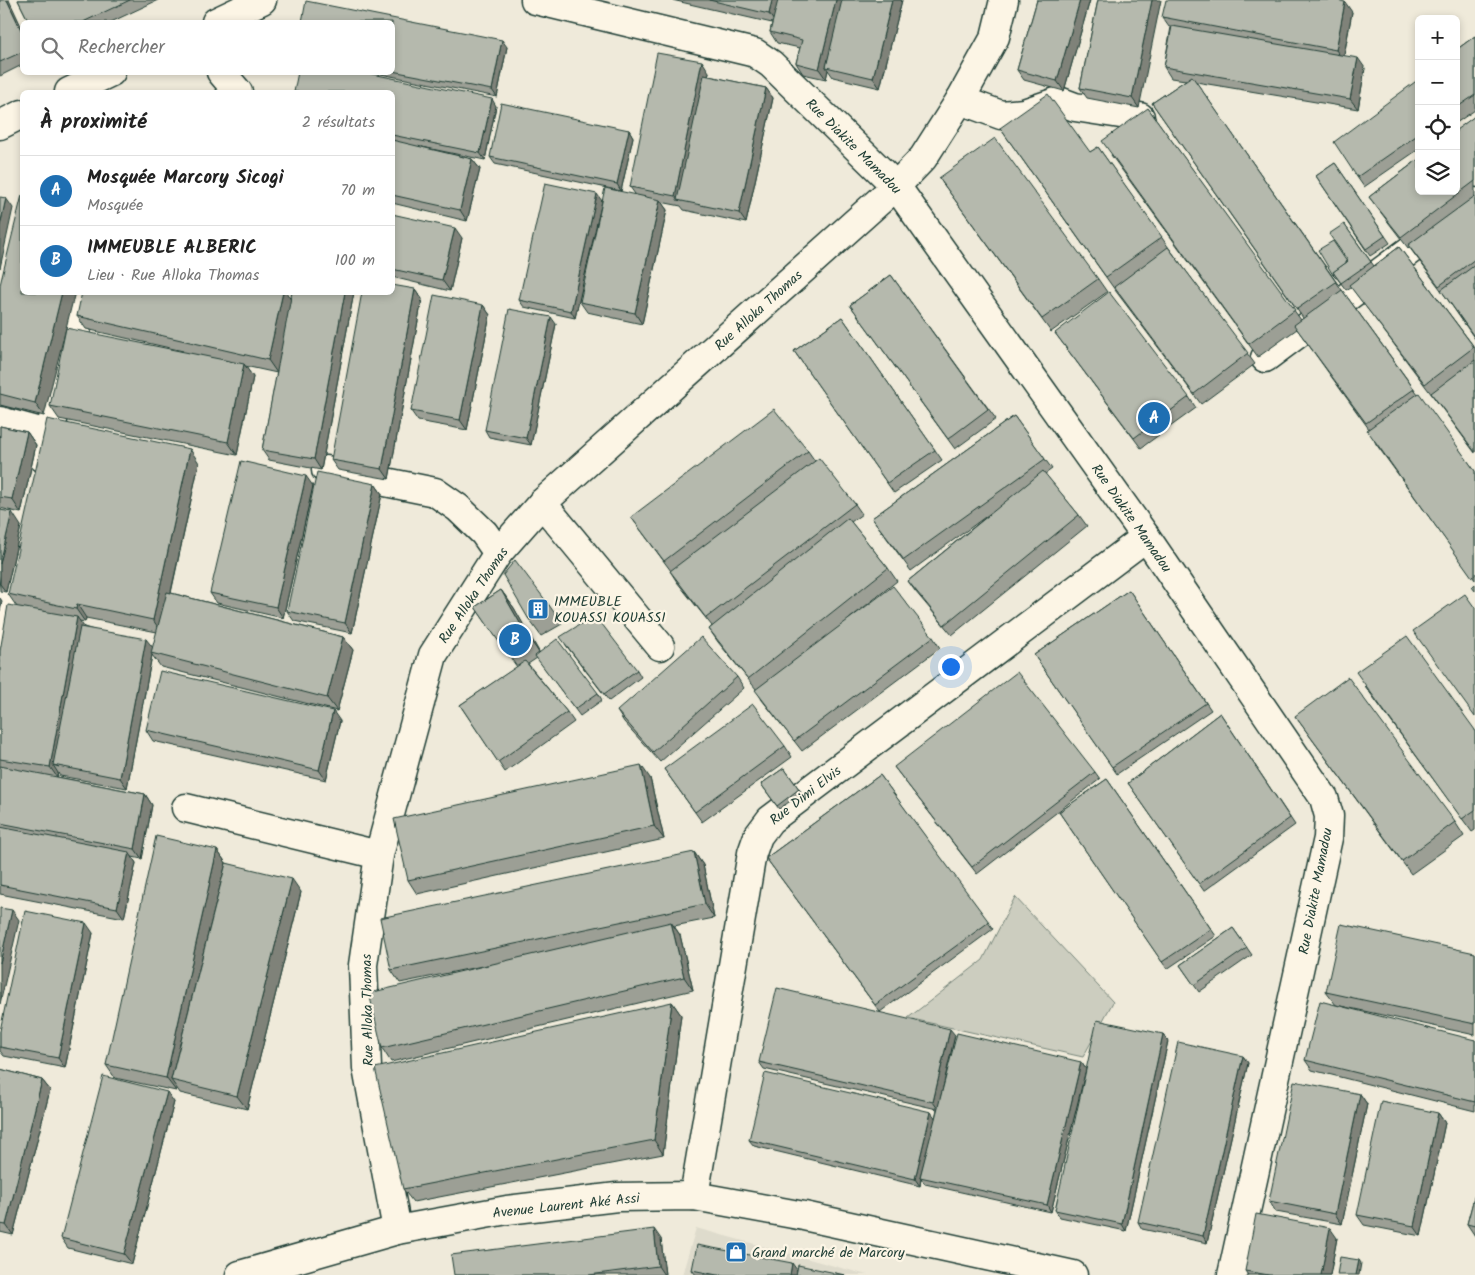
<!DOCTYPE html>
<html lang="fr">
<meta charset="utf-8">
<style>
:root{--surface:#fff;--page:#f2f2f2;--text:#222;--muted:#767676;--line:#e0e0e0;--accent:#1f6fb2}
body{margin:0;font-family:Kalam,sans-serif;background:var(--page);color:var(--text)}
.controls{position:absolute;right:15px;top:15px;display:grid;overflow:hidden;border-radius:8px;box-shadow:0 2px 8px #0003}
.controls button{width:45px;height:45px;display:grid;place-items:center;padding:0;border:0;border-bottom:1px solid var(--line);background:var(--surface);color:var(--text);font:25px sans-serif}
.you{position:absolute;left:950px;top:666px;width:18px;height:18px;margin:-12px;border:4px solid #fff;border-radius:50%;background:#1a73e8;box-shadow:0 0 0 8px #1a73e833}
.badge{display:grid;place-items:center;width:32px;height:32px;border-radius:50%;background:var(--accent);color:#fff;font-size:16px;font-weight:700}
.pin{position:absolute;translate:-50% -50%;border:2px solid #fff;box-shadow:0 1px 5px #0006}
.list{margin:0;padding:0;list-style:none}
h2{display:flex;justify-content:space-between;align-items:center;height:65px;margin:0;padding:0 20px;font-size:21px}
h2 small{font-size:16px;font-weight:400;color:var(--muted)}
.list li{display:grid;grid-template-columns:32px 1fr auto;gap:15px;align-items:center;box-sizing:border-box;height:70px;padding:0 20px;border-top:1px solid var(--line)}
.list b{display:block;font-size:19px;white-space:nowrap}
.list p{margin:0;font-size:16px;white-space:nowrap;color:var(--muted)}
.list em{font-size:16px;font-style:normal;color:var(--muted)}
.icon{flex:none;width:28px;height:28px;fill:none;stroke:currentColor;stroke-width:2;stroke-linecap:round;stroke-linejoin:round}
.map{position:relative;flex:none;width:1475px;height:1275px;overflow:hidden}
.search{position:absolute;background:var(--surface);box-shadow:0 2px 8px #0003;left:20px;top:20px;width:375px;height:55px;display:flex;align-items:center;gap:12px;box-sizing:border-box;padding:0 18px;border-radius:8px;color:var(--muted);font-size:19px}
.panel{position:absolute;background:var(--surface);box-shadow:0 2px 8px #0003;left:20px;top:90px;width:375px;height:205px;border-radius:8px}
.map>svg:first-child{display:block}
</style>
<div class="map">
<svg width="1475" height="1275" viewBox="0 0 1475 1275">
<rect width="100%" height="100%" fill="#efeada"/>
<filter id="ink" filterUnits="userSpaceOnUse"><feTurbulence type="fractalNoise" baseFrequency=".02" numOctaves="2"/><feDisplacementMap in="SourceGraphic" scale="10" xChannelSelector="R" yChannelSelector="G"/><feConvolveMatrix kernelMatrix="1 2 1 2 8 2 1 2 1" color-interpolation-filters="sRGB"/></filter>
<g filter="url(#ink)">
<path fill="#dedbcc" d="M696,1228L867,1275H682Z"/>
<path fill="#cccdbf" stroke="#76857a" d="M1015,897L1113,1002L1083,1057L908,1018L983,960Z"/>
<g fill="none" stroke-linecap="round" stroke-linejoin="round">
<g stroke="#1f3d34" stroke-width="31">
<g id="minor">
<path d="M535,0L755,53L771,64L896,186L1146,537L1324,798L1329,816L1328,838L1232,1275"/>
<path d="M216,22L262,0"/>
<path d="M221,72L238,92"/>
<path d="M69,92L111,72"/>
<path d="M960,100L1001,115L1024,113L1059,101L1075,107L1140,117"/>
<path d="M0,125L22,114"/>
<path d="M1265,358L1475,202"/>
<path d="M0,421L48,434"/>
<path d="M43,458L86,292"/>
<path d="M326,470L435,492L458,508L484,533L498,553"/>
<path d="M542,503L660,646"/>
<path d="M0,647L19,561"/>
<path d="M186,808L379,855"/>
<path d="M694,1196L752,853L758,836L770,820L1146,537"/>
<path d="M397,1230L367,1068L363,965L379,855L433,655L498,553L542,503L896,186L923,158L960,100L995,37L1004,0"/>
<path d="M240,1275L397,1230L507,1210L617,1197L694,1196L804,1216L1073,1275"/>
</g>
</g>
<use href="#minor" stroke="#fcf5e5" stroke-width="28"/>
</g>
<g fill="#9c9f95" stroke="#1f3d34" fill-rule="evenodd">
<path d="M0,0L22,28V65L0,76Z"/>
<path d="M18,0H158L111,22H29Z"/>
<path d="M672,0H902L880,88L833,77L828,70L826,79L803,74L796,63L800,48L777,43L770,32L772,23Z"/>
<path d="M1037,0H1090L1064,91L1024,80L1017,70Z"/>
<path d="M1098,0L1139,108L1087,98L1080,88Z"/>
<path d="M1352,12L1344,56L1365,68L1358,109L1196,82L1342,290L1418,394L1475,471V580L1376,444L1369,429L1297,329L1258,357L1111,155L1148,108L1301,320L1303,318L1152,103L1186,80L1171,78L1164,67L1171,27H1169L1162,17Z"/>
<path d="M392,22L507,47L497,97L371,72H392Z"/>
<path d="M1475,36V110L1456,123V50Z"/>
<path d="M709,72L708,76L766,88L773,98L746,223L684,210L681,206L661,202L667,210L642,324L587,312L580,302L635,194L630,187Z"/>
<path d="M1419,79V149L1364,187L1357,177Z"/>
<path d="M392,92L496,106L485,160L422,147L472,159L480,169L467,221L392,203Z"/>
<path d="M1475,116V339L1441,290L1409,247L1408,248L1369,197Z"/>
<path d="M1000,128L1090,152L1098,147L1169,248L1255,364L1201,404L1115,290Z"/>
<path d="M629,130L633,137L621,191L495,164L490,157Z"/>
<path d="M1335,163L1390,243L1370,256L1316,176Z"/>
<path d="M939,178L1098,279L1107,292L1051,332Z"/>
<path d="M602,201L575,318L524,307L519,300Z"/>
<path d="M392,214L462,238L450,291L392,277Z"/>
<path d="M1344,224L1374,266L1399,247L1475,348V453L1432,395L1351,287L1346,290L1337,278H1336L1333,275L1348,261Z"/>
<path d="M891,275L996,419L955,449L850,305Z"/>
<path d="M0,285L44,416L0,405Z"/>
<path d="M415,289L422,299L389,479L338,470L331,460Z"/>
<path d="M283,292H286L290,299L292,292H354L321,470L269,460L262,450L277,373L245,366L253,377L237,455L59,419L50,406L183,351L86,329L77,316Z"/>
<path d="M483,305L490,315L467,430L418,421L411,411Z"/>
<path d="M842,317L942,460L894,493L794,351Z"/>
<path d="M556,324L531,445L489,437L485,430Z"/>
<path d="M1055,333L1189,397L1196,408L1141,448Z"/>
<path d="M1014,416L1052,469L1045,474L1079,515L1087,526L952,635L915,591L908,581L992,512L911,571L872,518Z"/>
<path d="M0,426L27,432L36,445L21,513L0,508Z"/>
<path d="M808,451L815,461L855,504L862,514L851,522L888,568L897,581L849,619L933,637L940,648L802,751L762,700L756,689L718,642L709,629L712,626L677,582L670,571H671L631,517Z"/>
<path d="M199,463L171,593L343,637L353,650L337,711L161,667L152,655L127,788L60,776L58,773L57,777L145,794L152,805L142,859L132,857L136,863L124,918L0,894V651L17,607L8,594ZM86,618L157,632L153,648L84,627L79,621L85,622Z"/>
<path d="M375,484L382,494L352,633L294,621L287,611Z"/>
<path d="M313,486L283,618L217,603L210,593Z"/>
<path d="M0,510L21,526L6,592L0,591Z"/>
<path d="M501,590L514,608L539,653L598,693L602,700L580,716L537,658L528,664L567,712L574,722L505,772L460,705L517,667L475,607Z"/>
<path d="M1129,590L1211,710L1117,774L1034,655Z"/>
<path d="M549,605L562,624L541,636L528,618Z"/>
<path d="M565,644L637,670L641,677L609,701Z"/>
<path d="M737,677L744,688L660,762L624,722L617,711Z"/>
<path d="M1365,686L1475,730V830L1472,832Z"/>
<path d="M1220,713L1295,825L1204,891L1128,783Z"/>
<path d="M1295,716L1455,822L1464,836L1411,874Z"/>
<path d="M340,721L326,780L153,741L146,730Z"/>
<path d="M785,746L792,757L702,822L664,769Z"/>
<path d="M894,767L1095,772L1100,779L977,874Z"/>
<path d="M784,768L802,793L779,809L761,784Z"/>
<path d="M880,775L993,929L880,1012L766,858Z"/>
<path d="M650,778L664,839L417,894L408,880Z"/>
<path d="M1107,779L1216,936L1167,969L1059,812Z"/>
<path d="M217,850L226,863L301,892L247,1109L180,1093L176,1087V1091L115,1078L106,1065Z"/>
<path d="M694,852L703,865L714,918L674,926L680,935L693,990L391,1062L382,1048L492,964L400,983L391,970Z"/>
<path d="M1233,928L1252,955L1199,992L1180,965Z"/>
<path d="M93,933L65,1068L4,1056L0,1051V1031Z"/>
<path d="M1475,953V1035L1336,1005L1326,992Z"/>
<path d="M672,1002L681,1015L663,1154L413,1202L403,1189Z"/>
<path d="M1163,1034L1168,1041L1126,1231L1060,1217L1055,1210Z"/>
<path d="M955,1035L942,1092L1081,1062L1086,1069L1051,1212L925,1184L921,1178L920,1186L754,1146L749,1140L935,1118L937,1109L764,1069L759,1062Z"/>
<path d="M1475,1040V1111L1312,1070L1305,1060Z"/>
<path d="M1243,1056L1248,1063L1207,1243L1142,1229L1138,1222Z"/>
<path d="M0,1069L42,1080L50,1090L13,1235L0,1232Z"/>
<path d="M1360,1094L1367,1104L1342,1224L1276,1212L1269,1201Z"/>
<path d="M174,1102L132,1264L68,1248L61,1238Z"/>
<path d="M1438,1113L1445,1123L1421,1236L1364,1225L1357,1215Z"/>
<path d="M1475,1194V1236L1467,1224Z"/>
<path d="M1337,1238L1330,1275H1248L1245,1271Z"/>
<path d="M661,1239L665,1275H454Z"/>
<path d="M692,1270H797L845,1275H696Z"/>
</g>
<g fill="#7f8279" stroke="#1f3d34">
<path d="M7,0H9L22,28V32Z"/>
<path d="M772,0H782L776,24L769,14Z"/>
<path d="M836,0H845L826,67L828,70L826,79L819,69Z"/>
<path d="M892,0H902L880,88L873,78Z"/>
<path d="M1080,0H1090L1064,91L1057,81Z"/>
<path d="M1152,0H1161L1139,108L1132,98Z"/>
<path d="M1345,2L1352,12L1343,60L1336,50Z"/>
<path d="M502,40L507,47L497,97L492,90Z"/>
<path d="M1358,58L1365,68L1358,109L1350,99Z"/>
<path d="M702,61L709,72L683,201L678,200L675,196Z"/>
<path d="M766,88L773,98L746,223L739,213Z"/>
<path d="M492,99L496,106L485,160L480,153Z"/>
<path d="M629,130L633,137L621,191L617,184Z"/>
<path d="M472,159L480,169L467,221L460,210Z"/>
<path d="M597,194L602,201L575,318L571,311Z"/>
<path d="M6,198L13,208L0,268V226Z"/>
<path d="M660,200L667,210L642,324L635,313Z"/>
<path d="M455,228L462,238L450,291L442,280Z"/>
<path d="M415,289L422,299L389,479L382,469Z"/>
<path d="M62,292H75L44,416L35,403Z"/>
<path d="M283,292H286L293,303L277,373L268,360Z"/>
<path d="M345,292H354L321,470L314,459Z"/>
<path d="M483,305L490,315L467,430L460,420Z"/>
<path d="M551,317L556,324L531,445L526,438Z"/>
<path d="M244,364L253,377L237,455L228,442Z"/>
<path d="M27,432L36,445L21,513L12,499Z"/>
<path d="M190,449L199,463L162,633L153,620Z"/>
<path d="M306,476L313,486L283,618L276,607Z"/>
<path d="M375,484L382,494L352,633L345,623Z"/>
<path d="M12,512L21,526L6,592L0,584V564Z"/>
<path d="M501,590L514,608L541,655L528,637Z"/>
<path d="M0,598L2,601L0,612Z"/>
<path d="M77,604L86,618L85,622L76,609Z"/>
<path d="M77,617L84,627L59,767L53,765L58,773L57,777L50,767Z"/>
<path d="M343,637L353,650L337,711L327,698Z"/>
<path d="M146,639L154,649L151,653L152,655L127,788L120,778Z"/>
<path d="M333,711L340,721L326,780L319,770Z"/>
<path d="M641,765L650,778L664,839L654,826Z"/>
<path d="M145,794L152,805L142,859L135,849Z"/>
<path d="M217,850L226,863L171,1080L176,1087V1091L166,1078Z"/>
<path d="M129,852L136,863L124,918L117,908Z"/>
<path d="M694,852L703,865L714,918L705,904Z"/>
<path d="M292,879L301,892L247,1109L237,1096Z"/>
<path d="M12,910L19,920L0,1004V963Z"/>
<path d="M671,922L680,935L693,990L684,977Z"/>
<path d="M86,923L93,933L65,1068L58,1058Z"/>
<path d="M672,1002L681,1015L663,1154L654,1140Z"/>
<path d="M950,1029L955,1035L938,1109L933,1102Z"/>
<path d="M1163,1034L1168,1041L1126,1231L1122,1224Z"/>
<path d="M1243,1056L1248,1063L1207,1243L1203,1236Z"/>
<path d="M1081,1062L1086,1069L1051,1212L1047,1205Z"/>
<path d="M42,1080L50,1090L13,1235L6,1225Z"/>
<path d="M167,1092L174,1102L132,1264L124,1254Z"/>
<path d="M1360,1094L1367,1104L1342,1224L1335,1214Z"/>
<path d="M931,1112L936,1119L920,1177L921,1178L920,1186L915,1179Z"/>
<path d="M1438,1113L1445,1123L1421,1236L1414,1226Z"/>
<path d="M1330,1228L1337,1238L1330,1275H1321Z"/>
<path d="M654,1229L661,1239L665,1275H664L658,1266Z"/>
<path d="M1359,1260L1361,1263L1359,1275H1356Z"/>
<path d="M792,1263L797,1270L796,1275H790Z"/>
</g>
<g fill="#b5b9ad" stroke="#1f3d34">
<path d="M0,0H7L22,32V52L0,62Z"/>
<path d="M18,0H130L83,22H29Z"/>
<path d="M709,0H772L769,14Z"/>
<path d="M778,0H836L819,69L796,63L802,40L770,32Z"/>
<path d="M842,0H892L873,78L826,67Z"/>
<path d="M1037,0H1080L1057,81L1017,70Z"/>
<path d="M1098,0H1152L1132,98L1080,88Z"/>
<path d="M1166,0H1337L1345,2L1336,50L1162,17Z"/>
<path d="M306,1L502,40L492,90L392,71V22H302Z"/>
<path d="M1172,26L1358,58L1350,99L1164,67Z"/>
<path d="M1475,36V95L1456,108V50Z"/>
<path d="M657,53L702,61L675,196L630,187Z"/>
<path d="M298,72H363L492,99L480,153L392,135V92H294Z"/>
<path d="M704,75L766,88L739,213L677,200Z"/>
<path d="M1192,76L1336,282L1297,309L1152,103Z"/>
<path d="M1419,79V134L1357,177L1334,142Z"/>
<path d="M1048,94L1090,152L1098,147L1162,237L1106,277L1000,128Z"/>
<path d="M501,103L629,130L617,184L490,157Z"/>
<path d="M1148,108L1295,310L1249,344L1102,141Z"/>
<path d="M1475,116V181L1401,237L1369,197L1419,159V191H1456V130Z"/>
<path d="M995,138L1098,279L1042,319L939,178Z"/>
<path d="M392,140L472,159L460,210L392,195Z"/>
<path d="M1335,163L1385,236L1366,249L1316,176Z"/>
<path d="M545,183L597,194L571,311L519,300Z"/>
<path d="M605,188L660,200L635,313L580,302Z"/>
<path d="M22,195V292H62L35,403L0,394V285Z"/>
<path d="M1475,196V259L1439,286L1408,245Z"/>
<path d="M0,197L6,198L0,226Z"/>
<path d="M392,214L455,228L442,280L392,269Z"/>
<path d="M1344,224L1371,262L1341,283L1333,272L1348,261L1329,234Z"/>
<path d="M1333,241L1347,262L1333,272L1334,274L1333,275L1318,250Z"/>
<path d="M1168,247L1248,353L1194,394L1114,287Z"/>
<path d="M1399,247L1474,347L1425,384L1349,285Z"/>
<path d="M1475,265V334L1473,335L1441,290Z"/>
<path d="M891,275L988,409L948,439L850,305Z"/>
<path d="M392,285L415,289L382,469L331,460L362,292H392Z"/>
<path d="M1342,290L1414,389L1366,423L1294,325Z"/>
<path d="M82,292H283L268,360L77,316Z"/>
<path d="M292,292H345L314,459L262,450Z"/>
<path d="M1109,292L1189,397L1134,438L1055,333Z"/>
<path d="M434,295L483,305L460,420L411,411Z"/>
<path d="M509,309L551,317L526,438L485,430Z"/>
<path d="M842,317L935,450L887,483L794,351Z"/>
<path d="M66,328L244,364L228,442L50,406Z"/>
<path d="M1475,360V452L1431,393Z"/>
<path d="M1419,393L1475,471V575L1472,577L1367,430Z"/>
<path d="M774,409L808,451L664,561L631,517Z"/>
<path d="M1014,416L1045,459L904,560L872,518Z"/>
<path d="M47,419L190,449L153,620L77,604L76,609L8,594Z"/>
<path d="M0,426L27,432L12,499L0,497Z"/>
<path d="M819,458L855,504L706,618L670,571Z"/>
<path d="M241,461L306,476L276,607L210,593Z"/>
<path d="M1043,471L1079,515L944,625L908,581Z"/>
<path d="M317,472L375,484L345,623L287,611Z"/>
<path d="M0,510L12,512L0,564Z"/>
<path d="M848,518L888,568L748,679L709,629Z"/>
<path d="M515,560L549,605L528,618L503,575Z"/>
<path d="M1475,584V591L1472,587Z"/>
<path d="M893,586L933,637L794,741L755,690Z"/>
<path d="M501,590L528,637L506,652L475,607Z"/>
<path d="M1129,590L1206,703L1112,767L1034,655Z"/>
<path d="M167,592L343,637L327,698L151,653Z"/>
<path d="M1465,594L1475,608V717L1413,631Z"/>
<path d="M8,605L77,617L50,767L0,759V651Z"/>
<path d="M595,615L637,670L604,694L560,637Z"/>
<path d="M80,627L146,639L120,778L53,765Z"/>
<path d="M1407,636L1475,730V810L1462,819L1356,672Z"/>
<path d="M701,637L737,677L653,752L617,711Z"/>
<path d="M557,639L598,693L575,709L535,656Z"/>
<path d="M525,661L567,712L498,762L460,705Z"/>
<path d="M160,671L333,711L319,770L146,730Z"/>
<path d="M1017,672L1095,772L972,867L894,767Z"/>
<path d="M1348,677L1455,822L1402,861L1295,716Z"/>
<path d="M753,704L785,746L695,812L664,769Z"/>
<path d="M1220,713L1290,818L1199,884L1128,783Z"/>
<path d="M641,765L654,826L408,880L394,819Z"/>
<path d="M0,766L145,794L135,849L0,823Z"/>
<path d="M784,768L799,789L777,806L761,784Z"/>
<path d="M880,775L989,922L875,1005L766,858Z"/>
<path d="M1107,779L1211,929L1162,962L1059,812Z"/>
<path d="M0,827L129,852L117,908L0,885Z"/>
<path d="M156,836L217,850L166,1078L106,1065Z"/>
<path d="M694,852L705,904L391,970L380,918Z"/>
<path d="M226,863L292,879L237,1096L171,1080Z"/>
<path d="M0,908L12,910L0,963Z"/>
<path d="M25,911L86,923L58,1058L0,1047V1031Z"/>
<path d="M671,922L684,977L382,1048L369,993Z"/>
<path d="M1341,924L1475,953V1024L1326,992Z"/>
<path d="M1233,928L1247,948L1194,985L1180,965Z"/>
<path d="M777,988L950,1029L933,1102L759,1062Z"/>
<path d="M1320,1001L1475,1040V1102L1305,1060Z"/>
<path d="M672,1002L654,1140L403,1189L375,1068Z"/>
<path d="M1097,1020L1163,1034L1122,1224L1055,1210Z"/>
<path d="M957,1033L1081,1062L1047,1205L920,1177Z"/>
<path d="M1178,1042L1243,1056L1203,1236L1138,1222Z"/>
<path d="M0,1069L42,1080L6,1225L0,1224Z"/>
<path d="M765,1073L931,1112L915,1179L749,1140Z"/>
<path d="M103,1076L167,1092L124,1254L61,1238Z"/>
<path d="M1294,1081L1360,1094L1335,1214L1269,1201Z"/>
<path d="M1381,1101L1438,1113L1414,1226L1357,1215Z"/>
<path d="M1475,1194V1226L1467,1224Z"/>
<path d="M1256,1214L1330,1228L1321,1275H1269L1245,1271Z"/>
<path d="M654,1229L658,1266L589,1275H454L451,1255Z"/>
<path d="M697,1245L792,1263L790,1275H717L692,1270Z"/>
<path d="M1340,1257L1359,1260L1356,1275H1337Z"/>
<path d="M798,1265L845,1275H796Z"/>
</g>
</g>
<defs>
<g id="building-square" transform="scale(1.125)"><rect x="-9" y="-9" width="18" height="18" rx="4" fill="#1f6fb2" stroke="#fcf5e5"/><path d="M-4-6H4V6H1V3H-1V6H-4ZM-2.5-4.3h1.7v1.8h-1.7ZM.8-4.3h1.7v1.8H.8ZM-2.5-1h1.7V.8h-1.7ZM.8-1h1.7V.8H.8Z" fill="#fff"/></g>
<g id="shop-square" transform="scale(1.125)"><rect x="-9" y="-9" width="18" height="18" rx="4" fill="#1f6fb2" stroke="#fcf5e5"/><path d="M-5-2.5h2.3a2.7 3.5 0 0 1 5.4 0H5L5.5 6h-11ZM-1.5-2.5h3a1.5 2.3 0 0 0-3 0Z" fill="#fff"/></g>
</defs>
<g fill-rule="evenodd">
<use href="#building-square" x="538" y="609"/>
<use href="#shop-square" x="736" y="1252"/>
</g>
<g text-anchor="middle" stroke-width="4.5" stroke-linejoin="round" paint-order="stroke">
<g font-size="14" fill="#1f3d34" stroke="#fcf5e5">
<text transform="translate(854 146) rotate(45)" y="5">Rue Diakite Mamadou</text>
<text transform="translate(758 310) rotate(-42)" y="5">Rue Alloka Thomas</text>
<text transform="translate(1132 518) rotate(55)" y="5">Rue Diakite Mamadou</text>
<text transform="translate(473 595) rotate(-56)" y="5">Rue Alloka Thomas</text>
<text transform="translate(805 795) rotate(-38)" y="5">Rue Dimi Elvis</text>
<text transform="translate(1315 891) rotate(-79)" y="5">Rue Diakite Mamadou</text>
<text transform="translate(367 1010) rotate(-91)" y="5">Rue Alloka Thomas</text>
<text transform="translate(566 1205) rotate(-6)" y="5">Avenue Laurent Aké Assi</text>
</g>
<g font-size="14" fill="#1f3d34" stroke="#fcf5e5" text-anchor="start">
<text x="554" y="606">IMMEUBLE<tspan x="554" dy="16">KOUASSI KOUASSI</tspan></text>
<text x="752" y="1257">Grand marché de Marcory</text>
</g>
</g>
</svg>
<div class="controls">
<button>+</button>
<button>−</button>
<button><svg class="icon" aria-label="locate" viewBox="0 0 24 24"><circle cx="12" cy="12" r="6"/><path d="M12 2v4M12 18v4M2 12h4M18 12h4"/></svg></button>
<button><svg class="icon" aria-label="layers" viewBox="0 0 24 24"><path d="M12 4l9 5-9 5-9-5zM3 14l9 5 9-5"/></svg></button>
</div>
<div class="you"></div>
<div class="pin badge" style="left:1154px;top:418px">A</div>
<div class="pin badge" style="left:515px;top:640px">B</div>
<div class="search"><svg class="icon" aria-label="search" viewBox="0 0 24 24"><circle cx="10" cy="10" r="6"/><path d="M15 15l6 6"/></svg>Rechercher</div>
<section class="panel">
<h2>À proximité<small>2 résultats</small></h2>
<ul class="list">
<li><span class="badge">A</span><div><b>Mosquée Marcory Sicogi</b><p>Mosquée</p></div><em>70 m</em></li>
<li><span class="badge">B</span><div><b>IMMEUBLE ALBERIC</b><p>Lieu · Rue Alloka Thomas</p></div><em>100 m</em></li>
</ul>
</section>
</div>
